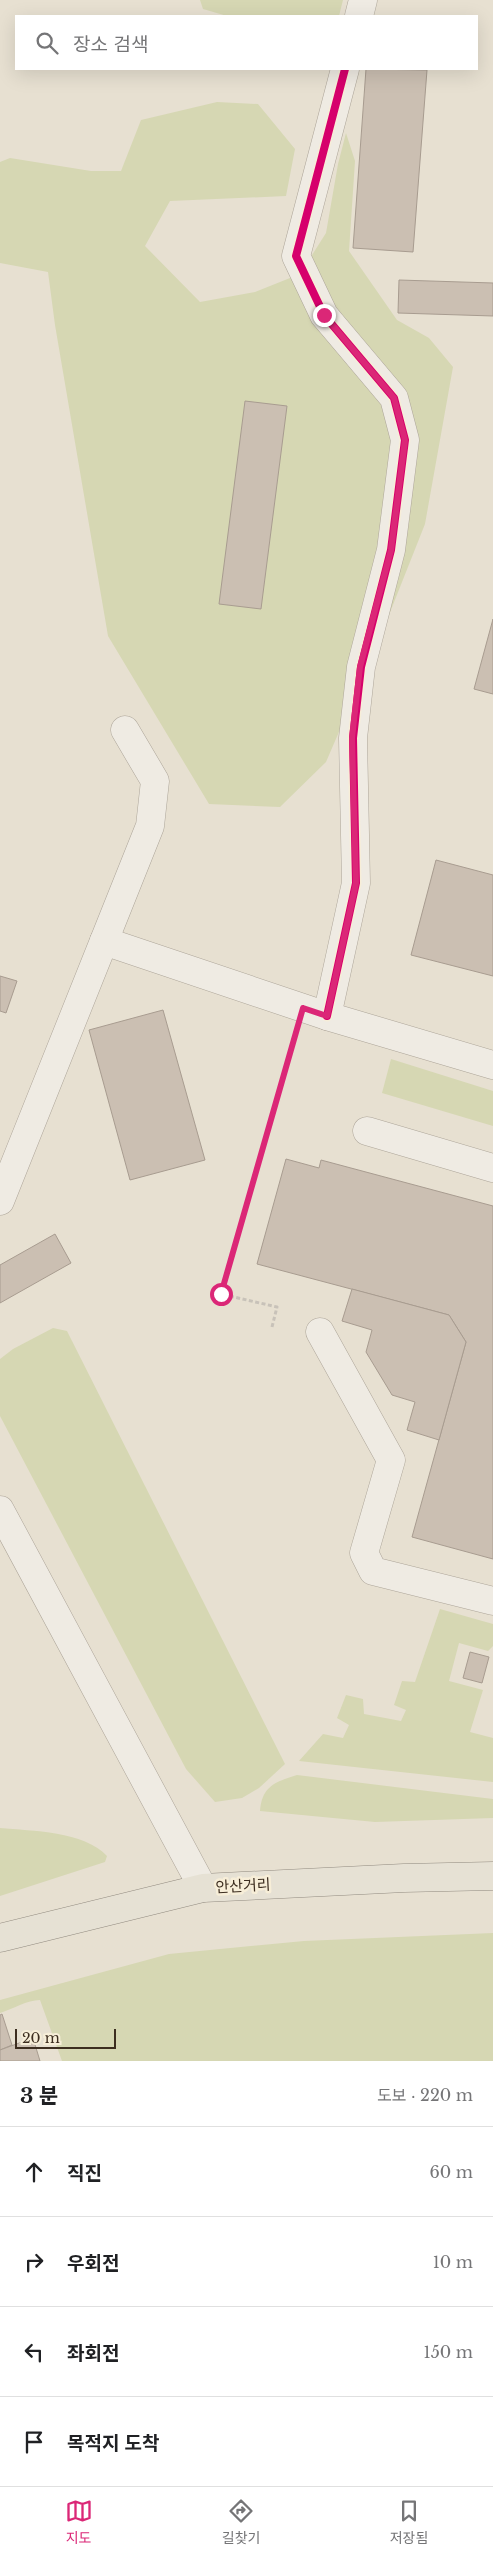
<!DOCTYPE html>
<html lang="ko">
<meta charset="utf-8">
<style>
:root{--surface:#fff;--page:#f2f2f2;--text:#202124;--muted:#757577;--line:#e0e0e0;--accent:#db2777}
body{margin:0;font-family:"Libre Baskerville","Noto Sans KR",serif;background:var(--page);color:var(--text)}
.scale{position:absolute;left:15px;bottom:12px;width:101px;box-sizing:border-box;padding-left:5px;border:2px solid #3d2e20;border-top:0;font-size:14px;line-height:18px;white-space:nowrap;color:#3d2e20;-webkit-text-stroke:4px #f7eed8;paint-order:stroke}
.stop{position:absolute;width:15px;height:15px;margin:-11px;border:4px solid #db2777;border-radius:50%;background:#fff}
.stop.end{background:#db2777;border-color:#fff;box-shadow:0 1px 5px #0008}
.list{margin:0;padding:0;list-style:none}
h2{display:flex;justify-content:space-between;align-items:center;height:65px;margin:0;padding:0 20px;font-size:21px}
h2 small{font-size:16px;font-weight:400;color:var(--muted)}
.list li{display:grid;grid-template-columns:32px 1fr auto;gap:15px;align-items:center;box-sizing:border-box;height:90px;padding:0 20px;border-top:1px solid var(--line)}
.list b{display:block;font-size:19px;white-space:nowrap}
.list em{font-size:16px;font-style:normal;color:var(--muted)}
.icon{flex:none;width:28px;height:28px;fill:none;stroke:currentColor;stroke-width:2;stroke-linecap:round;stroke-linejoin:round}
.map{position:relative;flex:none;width:493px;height:2061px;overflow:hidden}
.search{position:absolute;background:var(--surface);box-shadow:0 5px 20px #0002;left:15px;right:15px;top:15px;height:55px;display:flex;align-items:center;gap:12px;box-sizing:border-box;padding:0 18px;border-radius:0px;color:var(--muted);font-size:19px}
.sheet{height:425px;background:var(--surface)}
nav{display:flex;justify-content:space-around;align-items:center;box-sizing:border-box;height:70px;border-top:1px solid var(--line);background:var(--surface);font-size:14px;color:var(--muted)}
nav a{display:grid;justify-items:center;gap:2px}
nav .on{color:var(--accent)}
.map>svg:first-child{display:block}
</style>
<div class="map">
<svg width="493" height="2061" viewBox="0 0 493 2061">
<rect width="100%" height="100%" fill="#e7e0d1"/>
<g fill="#d6d7b3">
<path d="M200,0H343L339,16H227L203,9Z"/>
<path d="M217,102L258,104L295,149L286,196L170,201L145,246L200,302L255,292L300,274L326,233L338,164L346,133L355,161L349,251L397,320L429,338L453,367L425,524L385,625L326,762L280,807L209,804L108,636L55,325L48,272L0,263V162L10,158L91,171H121L141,120Z"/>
<path d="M391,1059L493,1091V1126L382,1093Z"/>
<path d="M53,1328L67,1331L285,1764L259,1788L242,1798L215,1802L186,1769L0,1416V1359L13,1349Z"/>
<path d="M440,1609L493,1624V1646L488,1651L459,1643L449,1681L483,1690L470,1732L493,1738V1782L299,1761L323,1734L343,1738L349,1725L337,1718L346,1695L363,1699L364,1714L401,1721L406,1710L394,1705L402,1681L415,1682Z"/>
<path d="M297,1775L493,1799V1818L375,1822L260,1811C262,1786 275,1782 297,1775Z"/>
<path d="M0,1828C32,1831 84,1831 107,1856L105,1862L0,1896Z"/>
<path d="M493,1933V2061H62L40,2000C27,2000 13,2009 0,2013V2000L169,1954L304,1941Z"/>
</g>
<g fill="#cbbfb2" stroke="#a89c90">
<path d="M366,69L427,70L413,252L353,248Z"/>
<path d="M399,280L493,283V316L398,313Z"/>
<path d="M245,401L287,406L261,609L219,604Z"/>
<path d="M493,619V694L474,689Z"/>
<path d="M436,860L493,875V976L411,955Z"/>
<path d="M0,976L17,981L6,1013L0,1011Z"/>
<path d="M163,1010L205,1160L130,1180L89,1030Z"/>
<path d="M286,1159L319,1168L321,1160L493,1206V1559L412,1537L466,1342L449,1315L257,1264Z"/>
<path d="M55,1234L71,1263L0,1303V1265Z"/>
<path d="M352,1289L449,1315L466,1342L439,1440L407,1430L415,1402L392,1395L366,1352L372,1330L342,1321Z"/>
<path d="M470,1652L489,1657L482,1683L463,1678Z"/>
<path d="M2,2014L12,2045L0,2050V2015Z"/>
<path d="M33,2038L40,2061H0V2050Z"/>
</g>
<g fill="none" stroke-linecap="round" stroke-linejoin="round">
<g stroke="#ada599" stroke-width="29">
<g id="minor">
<path d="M359,16L363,0"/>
<path d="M104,941L150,826L155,781L125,730"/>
<path d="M327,1016L356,883L353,738L361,667L391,550L405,440L394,398L324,315L296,256L345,69"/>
<path d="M367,1131L493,1168"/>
<path d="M0,1201L104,941L327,1016L493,1065"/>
<path d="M320,1332L391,1460L364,1553L373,1571L493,1601"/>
<path d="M0,1510L203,1888"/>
</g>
</g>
<g stroke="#928b80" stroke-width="29">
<path id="major" d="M0,1938L203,1888L404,1878L493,1876"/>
</g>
<path stroke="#c8c2b9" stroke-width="3" stroke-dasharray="4 2.5" stroke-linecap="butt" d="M272,1327L277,1307L221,1294L294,1037"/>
<use href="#minor" stroke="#efebe3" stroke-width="28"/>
<use href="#major" stroke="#e6e1d4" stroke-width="28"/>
<g stroke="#f7eed8" stroke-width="11">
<path id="cycleway" d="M327,1016L356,883L353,738L361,667L391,550L405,440L394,398L324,315L296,256L345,69"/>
</g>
<use href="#cycleway" stroke="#d6006c" stroke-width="8"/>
</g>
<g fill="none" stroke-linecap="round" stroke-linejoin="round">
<path stroke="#db2777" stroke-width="6" d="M221,1294L303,1008L327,1016L356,883L352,738L360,667L391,550L405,440L394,398L324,315"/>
</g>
<g text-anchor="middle" stroke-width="5" stroke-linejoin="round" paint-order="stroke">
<g font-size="15" fill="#3d2e20" stroke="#f7eed8">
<text transform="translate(243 1886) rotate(-3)" y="5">안산거리</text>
</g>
</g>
</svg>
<div class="scale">20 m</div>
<div class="stop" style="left:221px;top:1294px"></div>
<div class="stop end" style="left:324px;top:315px"></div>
<div class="search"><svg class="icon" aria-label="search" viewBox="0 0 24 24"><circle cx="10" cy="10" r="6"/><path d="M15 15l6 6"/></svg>장소 검색</div>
</div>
<section class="sheet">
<h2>3 분<small>도보 · 220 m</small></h2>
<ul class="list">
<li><svg class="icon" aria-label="ahead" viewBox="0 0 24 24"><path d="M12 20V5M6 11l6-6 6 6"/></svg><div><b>직진</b></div><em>60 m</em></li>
<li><svg class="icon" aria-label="right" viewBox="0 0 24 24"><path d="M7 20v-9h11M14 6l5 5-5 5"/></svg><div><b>우회전</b></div><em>10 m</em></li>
<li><svg class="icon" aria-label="left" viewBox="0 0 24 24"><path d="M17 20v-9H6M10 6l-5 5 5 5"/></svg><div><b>좌회전</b></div><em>150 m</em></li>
<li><svg class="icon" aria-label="arrive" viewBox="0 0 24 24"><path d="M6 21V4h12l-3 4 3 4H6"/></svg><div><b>목적지 도착</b></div></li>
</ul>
</section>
<nav>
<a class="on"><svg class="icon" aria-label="map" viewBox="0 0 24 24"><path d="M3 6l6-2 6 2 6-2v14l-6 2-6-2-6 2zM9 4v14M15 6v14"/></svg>지도</a>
<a><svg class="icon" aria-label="directions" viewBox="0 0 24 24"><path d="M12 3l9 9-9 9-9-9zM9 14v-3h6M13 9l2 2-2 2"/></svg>길찾기</a>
<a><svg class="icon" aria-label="saved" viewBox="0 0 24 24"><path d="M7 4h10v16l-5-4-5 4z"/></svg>저장됨</a>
</nav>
